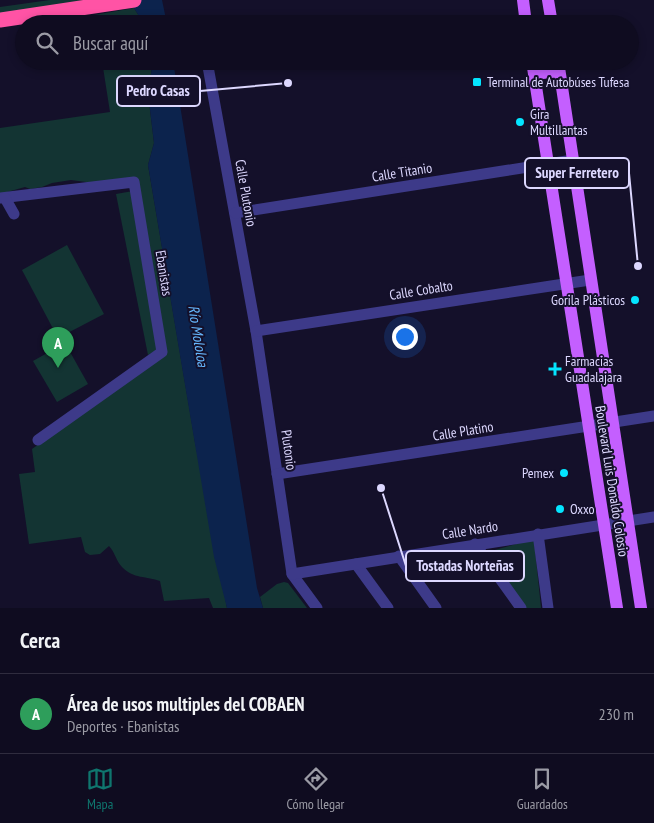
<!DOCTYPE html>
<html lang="es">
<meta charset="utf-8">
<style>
:root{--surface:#0f0c20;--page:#1d1a2d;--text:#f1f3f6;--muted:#9b9ba5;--line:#2f2c3e;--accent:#0f766e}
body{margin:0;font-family:"PT Sans Narrow",sans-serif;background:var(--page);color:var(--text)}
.you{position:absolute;left:404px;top:336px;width:18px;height:18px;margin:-12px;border:4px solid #fff;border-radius:50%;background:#1a73e8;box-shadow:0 0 0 8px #1a73e833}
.badge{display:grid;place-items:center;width:32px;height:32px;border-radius:50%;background:var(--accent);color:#fff;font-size:16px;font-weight:700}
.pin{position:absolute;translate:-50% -41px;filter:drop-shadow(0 1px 2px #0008)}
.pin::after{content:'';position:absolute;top:26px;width:18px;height:15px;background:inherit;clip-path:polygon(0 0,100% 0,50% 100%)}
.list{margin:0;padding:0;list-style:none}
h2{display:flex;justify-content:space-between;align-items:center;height:65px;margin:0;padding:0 20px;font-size:21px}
h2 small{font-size:16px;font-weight:400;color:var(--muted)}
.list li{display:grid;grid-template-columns:32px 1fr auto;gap:15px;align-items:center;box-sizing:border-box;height:80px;padding:0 20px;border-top:1px solid var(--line)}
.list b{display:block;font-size:19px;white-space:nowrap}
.list p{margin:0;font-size:16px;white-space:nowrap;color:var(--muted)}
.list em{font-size:16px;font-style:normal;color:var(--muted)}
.icon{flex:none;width:28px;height:28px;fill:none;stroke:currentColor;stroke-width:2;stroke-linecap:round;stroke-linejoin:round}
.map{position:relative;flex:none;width:654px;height:608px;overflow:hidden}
.search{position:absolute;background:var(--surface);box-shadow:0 2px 8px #0003;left:15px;right:15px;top:15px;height:55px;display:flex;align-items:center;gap:12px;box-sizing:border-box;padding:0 18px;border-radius:28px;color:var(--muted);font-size:19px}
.sheet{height:145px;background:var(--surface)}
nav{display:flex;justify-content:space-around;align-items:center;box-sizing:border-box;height:70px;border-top:1px solid var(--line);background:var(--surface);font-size:14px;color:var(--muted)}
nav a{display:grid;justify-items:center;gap:2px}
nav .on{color:var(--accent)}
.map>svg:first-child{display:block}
</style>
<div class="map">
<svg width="654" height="608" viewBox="0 0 654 608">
<rect width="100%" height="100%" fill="#14102a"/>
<g fill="#133433">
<path d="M50,0H91L0,14V7Z"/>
<path d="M134,8L144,24H95L94,15Z"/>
<path d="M102,61H153L148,93L154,143L148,165L195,442L227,608H213L209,598L164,601L160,581C147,576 133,579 122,567C116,561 115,552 109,546L100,554L90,555L85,552L81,537L29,544L19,474L35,472L32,449L161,358L134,182H86L71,180L52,183L42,187L30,189L25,187L0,194V128L110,112Z"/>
<path d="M133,191L160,348L148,355L116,194Z"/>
<path d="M67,245L104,314L58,338L22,270Z"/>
<path d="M65,343L88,384L57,402L33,361Z"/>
<path d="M534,539L541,608H525L484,553Z"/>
<path d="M284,582L288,583L307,608H263L260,597L277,584Z"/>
</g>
<g fill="#0c234d">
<path d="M129,0H162L167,24H144Z"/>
<path d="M153,61H173L257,588L263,608H227L214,557L148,165L154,143L148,93Z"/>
</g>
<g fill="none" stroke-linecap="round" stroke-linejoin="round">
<g stroke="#3d3a89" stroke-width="11">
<path d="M207,61L256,331L292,574L317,608"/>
<path d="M0,198L134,182L162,352L38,440"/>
<path d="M5,198L14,214"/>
<path d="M235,213L573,160"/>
<path d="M256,331L590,280"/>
<path d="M277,474L654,416"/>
<path d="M538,534L548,608"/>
<path d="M475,544L521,608"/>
<path d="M399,556L436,608"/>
<path d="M356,564L388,608"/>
<path d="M292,574L654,517"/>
</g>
<g stroke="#c45fff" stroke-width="12">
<path d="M523,0L526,24"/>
<path d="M548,0L552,24"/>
<path d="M532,61L617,608"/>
<path d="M558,61L641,608"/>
<path d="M534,74L559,71"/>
</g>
<path stroke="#ff53a5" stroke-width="15" d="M0,20L134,0"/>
</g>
<g fill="#04e5ff" stroke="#14102a" stroke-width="2">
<rect x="472" y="77" width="10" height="10" rx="2.5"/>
<circle cx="520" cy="122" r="5"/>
<circle cx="635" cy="300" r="5"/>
<path d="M552.5 361.5h5v5h5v5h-5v5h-5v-5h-5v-5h5z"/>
<circle cx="564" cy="473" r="5"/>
<circle cx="560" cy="509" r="5"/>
</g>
<g text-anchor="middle" stroke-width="4" stroke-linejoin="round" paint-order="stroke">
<g font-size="14" fill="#ddd8ff" stroke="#14102a" text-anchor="start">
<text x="487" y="87">Terminal de Autobúses Tufesa</text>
<text x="530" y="119">Gira<tspan x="530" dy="16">Multillantas</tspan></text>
<text x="625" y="305" text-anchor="end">Gorila Plásticos</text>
<text x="565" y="366">Farmacias<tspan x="565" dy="16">Guadalajara</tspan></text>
<text x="554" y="478" text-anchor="end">Pemex</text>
<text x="570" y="514">Oxxo</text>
</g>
<g font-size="14" fill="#ddd8ff" stroke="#14102a">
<text transform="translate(402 172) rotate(-9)" y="5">Calle Titanio</text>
<text transform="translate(246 193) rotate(80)" y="5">Calle Plutonio</text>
<text transform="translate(164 273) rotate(81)" y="5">Ebanistas</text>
<text transform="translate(421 290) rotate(-9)" y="5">Calle Cobalto</text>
<text transform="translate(463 431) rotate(-9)" y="5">Calle Platino</text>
<text transform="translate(289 450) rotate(82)" y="5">Plutonio</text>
<text transform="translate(612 481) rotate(81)" y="5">Boulevard Luis Donaldo Colosio</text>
<text transform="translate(470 530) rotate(-9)" y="5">Calle Nardo</text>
</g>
<g font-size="15" font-style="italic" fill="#66b8ff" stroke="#14102a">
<text transform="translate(198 336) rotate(81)" y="5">Río Mololoa</text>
</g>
</g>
<path fill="none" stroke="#ddd8ff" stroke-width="2" d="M288 83L200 91M638 266L629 173M381 488L406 566"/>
<g fill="#ddd8ff" stroke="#14102a" stroke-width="2">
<circle cx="288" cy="83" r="5"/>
<circle cx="638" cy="266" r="5"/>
<circle cx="381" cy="488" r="5"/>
</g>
<g fill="#14102a" stroke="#ddd8ff" stroke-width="2">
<rect x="117" y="76" width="83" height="30" rx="5"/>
<rect x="525" y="158" width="104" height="30" rx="5"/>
<rect x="406" y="551" width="118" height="30" rx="5"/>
</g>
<g font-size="15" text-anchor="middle" font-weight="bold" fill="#ddd8ff">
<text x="158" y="96">Pedro Casas</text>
<text x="577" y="178">Super Ferretero</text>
<text x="465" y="571">Tostadas Norteñas</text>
</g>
</svg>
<div class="you"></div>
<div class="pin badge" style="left:58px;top:368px;background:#2e9e5b">A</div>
<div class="search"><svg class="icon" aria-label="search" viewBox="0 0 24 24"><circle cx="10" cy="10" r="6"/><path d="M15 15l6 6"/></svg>Buscar aquí</div>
</div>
<section class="sheet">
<h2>Cerca<small></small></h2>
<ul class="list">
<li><span class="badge" style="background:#2e9e5b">A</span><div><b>Área de usos multiples del COBAEN</b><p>Deportes · Ebanistas</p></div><em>230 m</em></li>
</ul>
</section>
<nav>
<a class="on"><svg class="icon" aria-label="map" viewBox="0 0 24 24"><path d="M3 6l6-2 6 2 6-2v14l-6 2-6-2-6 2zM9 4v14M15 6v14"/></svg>Mapa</a>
<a><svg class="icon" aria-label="directions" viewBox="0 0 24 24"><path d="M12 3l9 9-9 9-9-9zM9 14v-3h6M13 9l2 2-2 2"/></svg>Cómo llegar</a>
<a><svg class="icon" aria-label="saved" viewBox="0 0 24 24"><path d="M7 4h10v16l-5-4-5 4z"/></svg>Guardados</a>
</nav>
